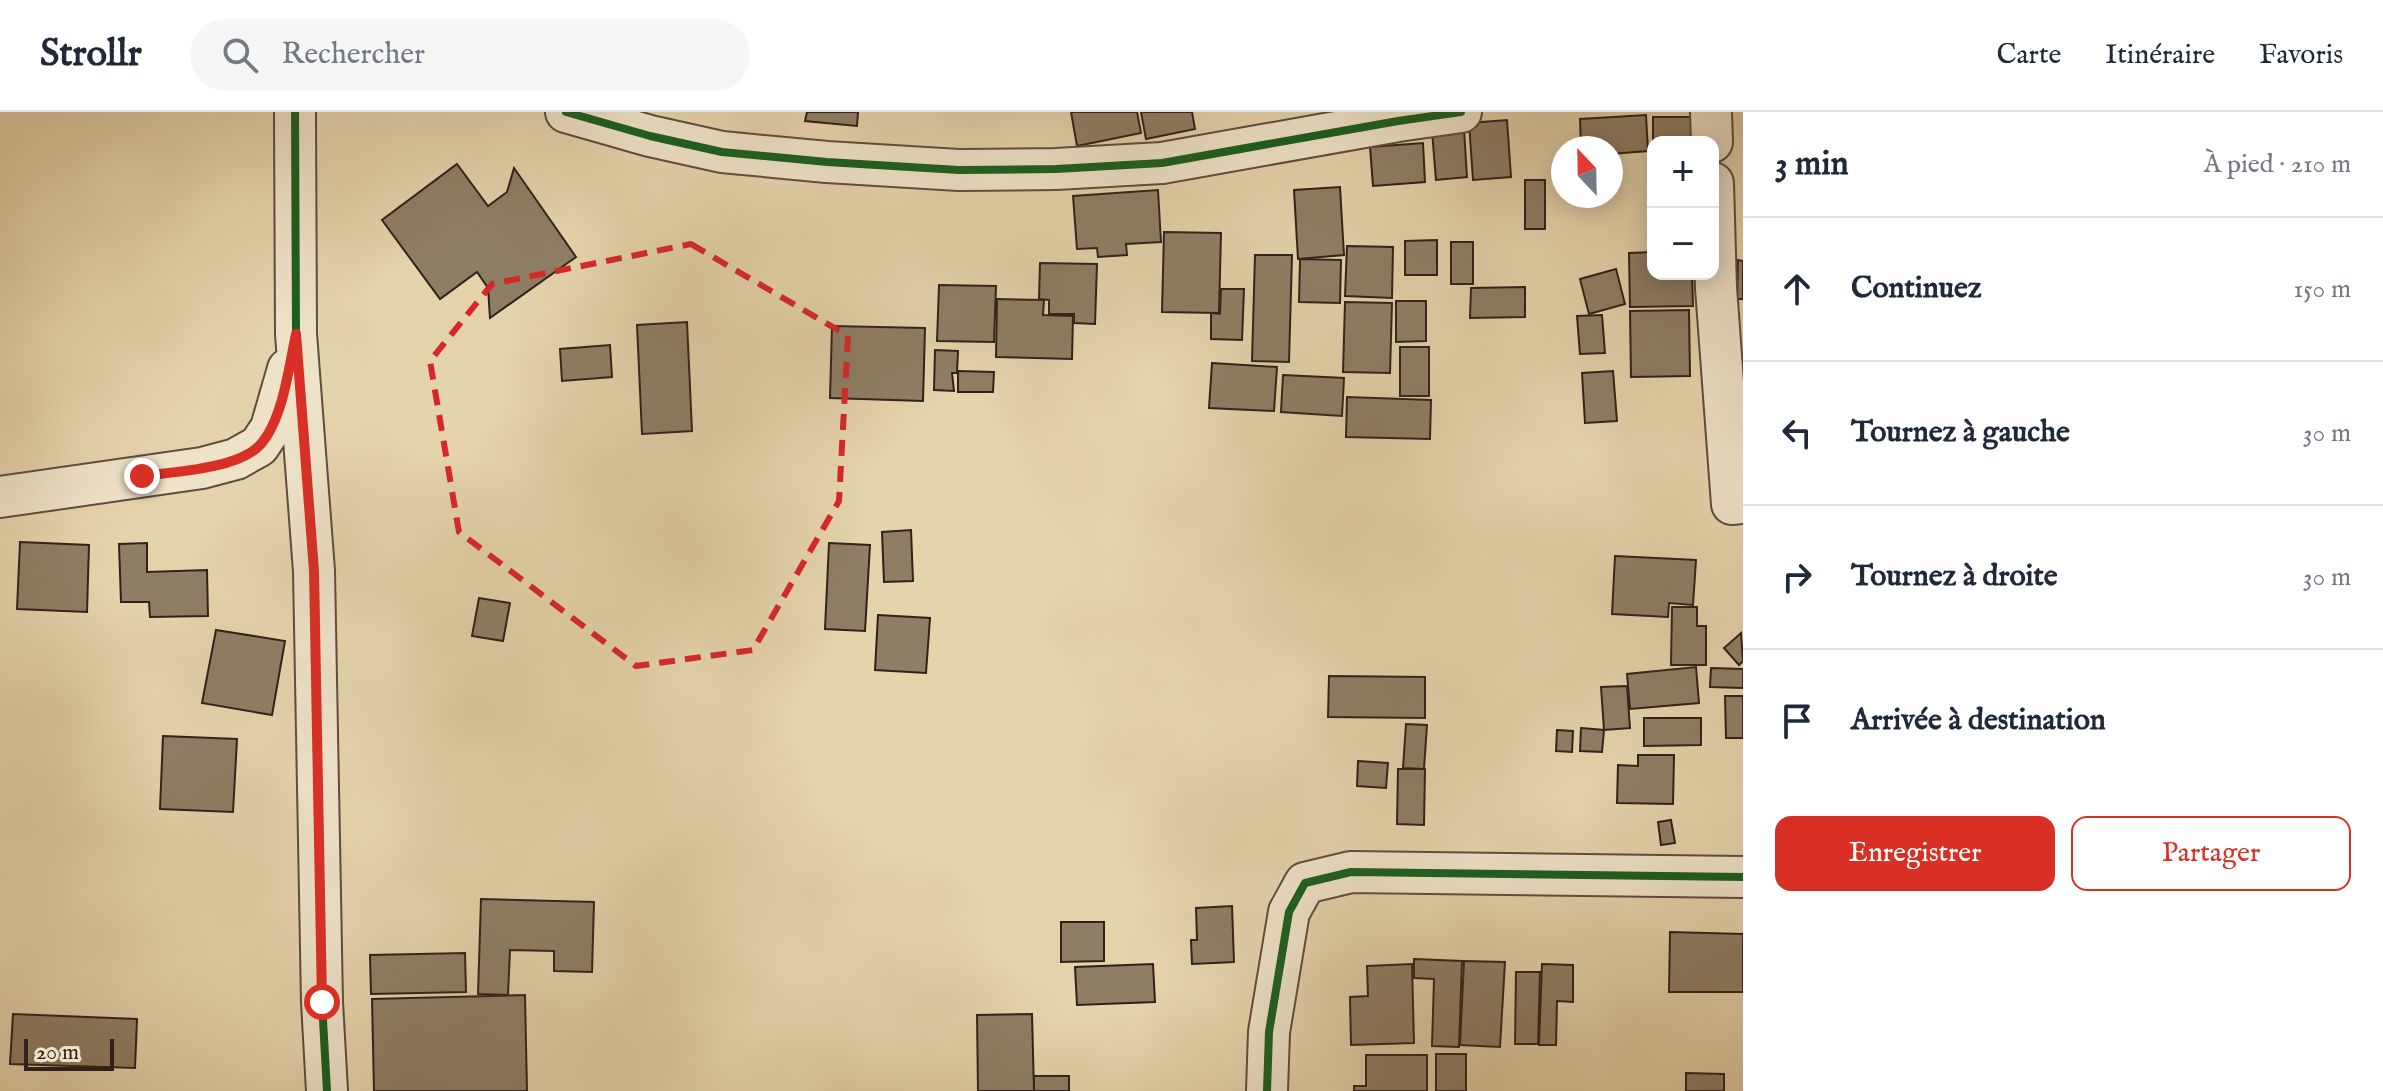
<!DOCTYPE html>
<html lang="fr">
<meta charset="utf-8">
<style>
:root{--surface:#fff;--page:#f6f6f7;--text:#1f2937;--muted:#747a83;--line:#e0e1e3;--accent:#d93025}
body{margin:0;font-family:"IM FELL English",serif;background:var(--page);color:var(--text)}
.controls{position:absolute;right:24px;top:24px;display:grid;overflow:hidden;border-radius:16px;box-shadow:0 4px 20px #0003}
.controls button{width:72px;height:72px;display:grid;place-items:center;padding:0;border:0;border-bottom:2px solid var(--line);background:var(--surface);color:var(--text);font:40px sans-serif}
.compass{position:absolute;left:1551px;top:24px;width:72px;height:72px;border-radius:50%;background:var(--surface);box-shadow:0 4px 20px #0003;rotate:338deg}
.scale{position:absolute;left:24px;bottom:20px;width:90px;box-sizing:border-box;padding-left:8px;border:4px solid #30211a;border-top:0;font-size:22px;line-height:28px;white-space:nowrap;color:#30211a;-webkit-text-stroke:6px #eee2c9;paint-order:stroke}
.stop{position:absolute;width:24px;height:24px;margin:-18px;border:6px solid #d93025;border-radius:50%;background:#fff}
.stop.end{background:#d93025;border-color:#fff;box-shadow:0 2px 8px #0008}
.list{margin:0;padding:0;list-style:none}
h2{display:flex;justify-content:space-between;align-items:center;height:104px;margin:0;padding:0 32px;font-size:34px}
h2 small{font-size:26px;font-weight:400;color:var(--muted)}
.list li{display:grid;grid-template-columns:52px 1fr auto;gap:24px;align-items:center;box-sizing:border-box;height:144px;padding:0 32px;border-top:2px solid var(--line)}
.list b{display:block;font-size:30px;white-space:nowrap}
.list em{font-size:26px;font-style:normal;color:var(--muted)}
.actions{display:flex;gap:16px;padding:24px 32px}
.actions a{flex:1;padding:18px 0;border:2px solid var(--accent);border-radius:16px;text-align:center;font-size:28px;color:var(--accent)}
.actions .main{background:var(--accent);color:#fff}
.icon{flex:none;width:44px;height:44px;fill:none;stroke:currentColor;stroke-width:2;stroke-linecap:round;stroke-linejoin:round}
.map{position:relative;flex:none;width:1743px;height:979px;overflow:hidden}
header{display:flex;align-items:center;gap:48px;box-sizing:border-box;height:112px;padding:0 40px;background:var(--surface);border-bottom:2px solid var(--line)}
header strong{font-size:38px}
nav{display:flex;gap:44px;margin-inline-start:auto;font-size:28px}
.search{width:560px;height:72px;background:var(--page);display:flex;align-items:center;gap:20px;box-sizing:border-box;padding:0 28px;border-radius:44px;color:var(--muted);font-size:30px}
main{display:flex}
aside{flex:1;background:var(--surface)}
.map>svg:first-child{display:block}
</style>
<header>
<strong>Strollr</strong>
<div class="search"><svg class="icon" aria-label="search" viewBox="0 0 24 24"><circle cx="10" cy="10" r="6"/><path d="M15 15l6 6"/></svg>Rechercher</div>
<nav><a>Carte</a><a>Itinéraire</a><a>Favoris</a></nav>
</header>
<main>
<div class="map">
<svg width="1743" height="979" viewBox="0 0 1743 979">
<rect width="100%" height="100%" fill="#e5d3ac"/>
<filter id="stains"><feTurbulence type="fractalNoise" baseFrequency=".0025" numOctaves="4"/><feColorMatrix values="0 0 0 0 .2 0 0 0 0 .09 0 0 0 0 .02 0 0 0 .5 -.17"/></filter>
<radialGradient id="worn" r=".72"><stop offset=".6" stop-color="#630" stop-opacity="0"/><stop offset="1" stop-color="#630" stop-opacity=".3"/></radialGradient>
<g fill="#8e7e66" stroke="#30211a" stroke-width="2">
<path d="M807,0H858L857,14L805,9Z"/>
<path d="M1071,0H1137L1141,21L1077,34Z"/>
<path d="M1141,0H1192L1195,17L1146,27Z"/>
<path d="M1646,3L1648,39L1611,42V36H1581L1580,7Z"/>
<rect x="1653" y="5" width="52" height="25"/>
<path d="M1507,8L1511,65L1473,68L1469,11Z"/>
<path d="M1464,17L1467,65L1436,68L1432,19Z"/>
<path d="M1423,31L1425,70L1373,74L1370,35Z"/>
<path d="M457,52L488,94L507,80L514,56L576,145L490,206L488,176L477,160L440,187L382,108Z"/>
<rect x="1525" y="68" width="20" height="49"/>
<path d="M1340,75L1344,143L1298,147L1294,78Z"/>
<path d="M1158,78L1161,130L1126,132L1127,143L1098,145L1097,136L1077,137L1073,84Z"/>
<path d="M1164,120L1221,121L1219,201L1162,200Z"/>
<path d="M1437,128V163H1405V129Z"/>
<rect x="1451" y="130" width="22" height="42"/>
<path d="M1347,134L1393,135L1392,186L1345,184Z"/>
<path d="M1653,140V162H1692L1693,194L1630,195L1629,141Z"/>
<path d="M1255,143H1292L1289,250L1252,249Z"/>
<path d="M1300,147L1341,148L1340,191L1299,190Z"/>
<path d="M1738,148L1743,149V187H1737Z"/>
<path d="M1040,151L1097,152L1095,212L1074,211V202H1049V188L1039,187Z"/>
<path d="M1616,157L1625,192L1589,202L1580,167Z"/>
<path d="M939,173L996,174L994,230L937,229Z"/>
<path d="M1525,175V205L1470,206L1471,176Z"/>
<path d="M1221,177H1244L1242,228L1211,227V201L1220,202Z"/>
<path d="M997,187L1044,188L1043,203L1073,204L1072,247L996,245Z"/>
<path d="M1396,189H1426V229L1396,230Z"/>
<path d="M1345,190L1392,191L1390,261L1343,260Z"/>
<path d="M1689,198L1690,264L1631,265L1630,199Z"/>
<path d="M1602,203L1605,241L1580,242L1577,204Z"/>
<path d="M687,210L692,319L642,322L637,213Z"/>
<path d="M832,214L925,216L923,289L830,286Z"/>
<path d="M610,233L612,265L562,269L560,237Z"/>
<rect x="1400" y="235" width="29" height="49"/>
<path d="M935,238L958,239L957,261H952L954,279L934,278Z"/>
<path d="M1212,251L1277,255L1274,299L1209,296Z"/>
<path d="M958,259L994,260L993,280H958Z"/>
<path d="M1613,259L1617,309L1585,311L1582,261Z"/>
<path d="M1283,263L1344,266L1342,304L1281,300Z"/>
<path d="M1347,285L1431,288L1430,327L1346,325Z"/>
<path d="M911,418L913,469L884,470L882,420Z"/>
<path d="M20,430L89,433L87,500L17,497Z"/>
<path d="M147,431V460L207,458L208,504L150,505L149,490H121L119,432Z"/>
<path d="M829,431L870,433L865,519L825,517Z"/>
<path d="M1615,444L1696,448L1693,493L1669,491L1668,505L1612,502Z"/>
<path d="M479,486L510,491L503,529L472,524Z"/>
<path d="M1672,495H1697V514H1706V553H1671Z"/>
<path d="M878,503L930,506L926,561L875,558Z"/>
<path d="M216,518L285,529L272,603L202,591Z"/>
<path d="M1741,521L1743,549L1739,553L1724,536Z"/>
<path d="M1696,555L1699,591L1630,597L1627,562Z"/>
<path d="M1711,556L1743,557V576L1710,575Z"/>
<path d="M1329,564L1425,565V606L1328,605Z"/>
<path d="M1627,574L1630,616L1604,618L1601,575Z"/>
<path d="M1725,584H1743V626H1726Z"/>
<path d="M1644,606H1701V633L1644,634Z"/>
<path d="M1406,612L1427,613L1424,657L1403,656Z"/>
<path d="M1581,616L1604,618L1602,640L1580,639Z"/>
<path d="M1557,618L1573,619L1572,640L1556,639Z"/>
<path d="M163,624L237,627L233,700L160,697Z"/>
<path d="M1638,643H1674L1673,692L1617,691L1618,653L1638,654Z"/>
<path d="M1358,649L1388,651L1386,676L1357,674Z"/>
<path d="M1398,657H1425L1424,713L1397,712Z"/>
<path d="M1671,708L1675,731L1661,733L1658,710Z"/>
<path d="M481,787L594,790L592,860L554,859V839L510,838L508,883L478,882Z"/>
<path d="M1232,794L1234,850L1192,852L1191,828H1197L1196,796Z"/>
<path d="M1061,810H1104V849L1061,850Z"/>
<path d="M1670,820L1743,822V880H1669Z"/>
<path d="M465,841L466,880L371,882L370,843Z"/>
<path d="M1414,847L1462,849L1459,935L1432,934L1434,867L1414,866Z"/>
<path d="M1464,849L1505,850L1500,935L1460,933Z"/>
<path d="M1153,852L1155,890L1077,893L1075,855Z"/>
<path d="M1412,852L1414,931L1351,933L1350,885L1368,884L1367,854Z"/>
<path d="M1542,852L1573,853V890L1557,889L1556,933H1539Z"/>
<path d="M1516,860H1540L1538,932H1515Z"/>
<path d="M525,883L527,979H374L372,887Z"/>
<path d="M13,902L137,907L135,956L10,952Z"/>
<path d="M1032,902L1034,979H978L977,903Z"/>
<rect x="1436" y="942" width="30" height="37"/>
<path d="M1366,943H1427V979H1354V974H1366Z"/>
<path d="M1686,961L1724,962V979H1686Z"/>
<rect x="1034" y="964" width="35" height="15"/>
</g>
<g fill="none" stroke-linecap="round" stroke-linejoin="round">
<g stroke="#5d4e3e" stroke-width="44">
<g id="minor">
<path d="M295,0L296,222L314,459L322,890L327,979"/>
<path d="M566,0L650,24L722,40L827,50L959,58L1056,57L1162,51L1398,9L1461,0"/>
<path d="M1711,0L1712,30"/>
<path d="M1713,71L1716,176L1732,392L1743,391"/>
<path d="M0,385L202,356L236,347L259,334L271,316L288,257"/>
<path d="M1267,979L1269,920L1289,800L1305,771L1351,760L1743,765"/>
</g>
</g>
<use href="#minor" stroke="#eee2c9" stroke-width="40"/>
<g stroke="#eee2c9" stroke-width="13">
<g id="cycleway">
<path d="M295,0L296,222L314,459L322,890L327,979"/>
<path d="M566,0L650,24L722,40L827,50L959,58L1056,57L1162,51L1398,9L1461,0"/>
<path d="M1267,979L1269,920L1289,800L1305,771L1351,760L1743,765"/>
</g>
</g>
<use href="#cycleway" stroke="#1b5e20" stroke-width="8"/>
</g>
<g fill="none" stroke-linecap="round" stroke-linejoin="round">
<path stroke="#d93025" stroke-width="10" d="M142,364C174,360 237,357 260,333C283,308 289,254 296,222L314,459L322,890"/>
</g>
<path fill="none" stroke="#d62828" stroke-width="6" stroke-dasharray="16 10" stroke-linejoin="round" d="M691,132L848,224L839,389L753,538L636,554L459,420L430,249L492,172Z"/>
<rect width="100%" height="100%" filter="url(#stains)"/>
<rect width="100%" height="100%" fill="url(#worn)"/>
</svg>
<div class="controls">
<button>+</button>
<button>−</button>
</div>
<svg class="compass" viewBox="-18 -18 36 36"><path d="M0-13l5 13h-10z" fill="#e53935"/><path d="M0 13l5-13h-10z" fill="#747a83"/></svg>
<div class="scale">20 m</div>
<div class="stop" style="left:322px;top:890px"></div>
<div class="stop end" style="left:142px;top:364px"></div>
</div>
<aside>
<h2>3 min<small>À pied · 210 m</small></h2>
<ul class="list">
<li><svg class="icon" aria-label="ahead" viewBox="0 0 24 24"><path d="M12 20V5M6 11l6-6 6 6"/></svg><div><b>Continuez</b></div><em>150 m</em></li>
<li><svg class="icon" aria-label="left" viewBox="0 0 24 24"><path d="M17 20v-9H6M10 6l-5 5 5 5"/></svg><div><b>Tournez à gauche</b></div><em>30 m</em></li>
<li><svg class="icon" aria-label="right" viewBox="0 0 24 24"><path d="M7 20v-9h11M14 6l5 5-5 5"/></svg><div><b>Tournez à droite</b></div><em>30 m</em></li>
<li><svg class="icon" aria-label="arrive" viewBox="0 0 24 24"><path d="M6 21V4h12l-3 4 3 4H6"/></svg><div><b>Arrivée à destination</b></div></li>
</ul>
<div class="actions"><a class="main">Enregistrer</a><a>Partager</a></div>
</aside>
</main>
